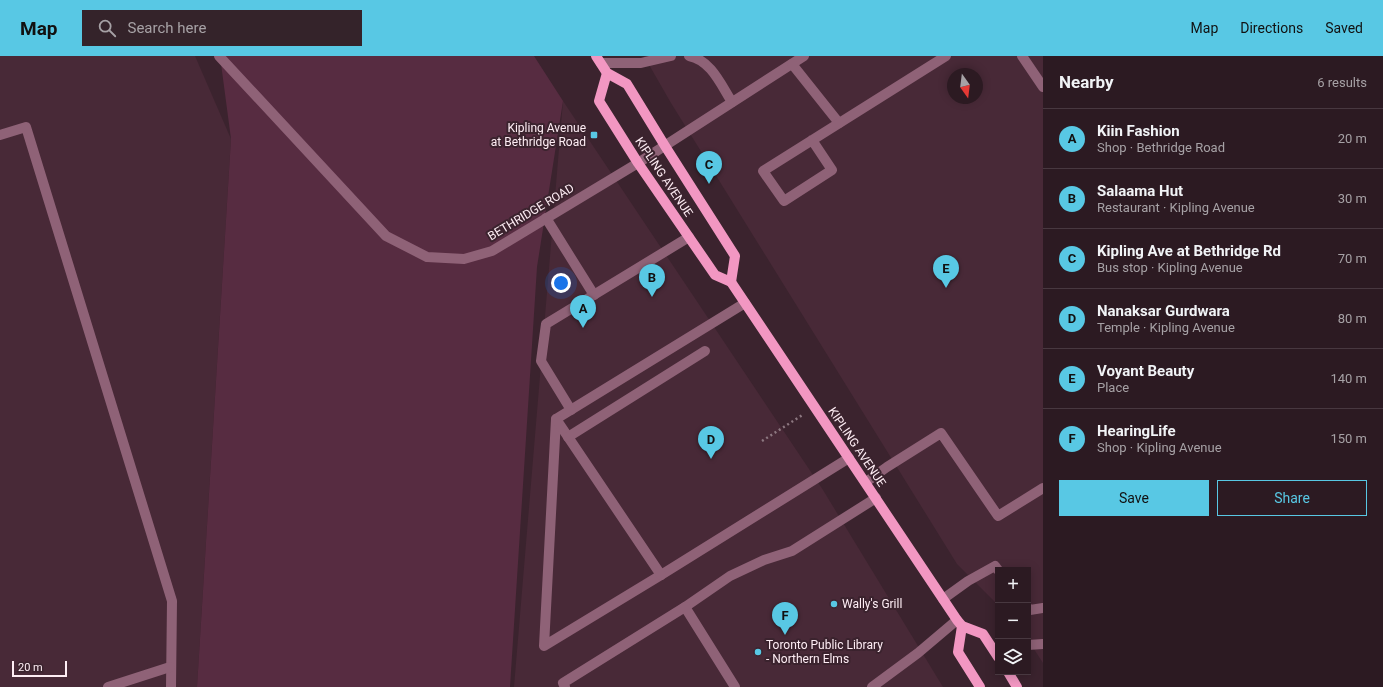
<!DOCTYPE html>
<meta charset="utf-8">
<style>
:root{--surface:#2c1a22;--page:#34232a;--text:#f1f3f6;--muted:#a6a1a5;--line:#483840;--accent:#58c8e4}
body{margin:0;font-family:Roboto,sans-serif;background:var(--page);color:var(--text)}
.controls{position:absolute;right:12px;bottom:12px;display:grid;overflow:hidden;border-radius:0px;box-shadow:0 2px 10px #0003}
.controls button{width:36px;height:36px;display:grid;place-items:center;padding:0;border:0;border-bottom:1px solid var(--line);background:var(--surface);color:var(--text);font:20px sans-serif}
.compass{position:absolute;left:947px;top:12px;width:36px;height:36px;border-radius:50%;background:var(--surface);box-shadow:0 2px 10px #0003;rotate:166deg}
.scale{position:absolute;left:12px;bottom:10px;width:55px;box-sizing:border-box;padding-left:4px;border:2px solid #feedf4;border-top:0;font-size:11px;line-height:14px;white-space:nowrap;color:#feedf4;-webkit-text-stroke:3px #3b232e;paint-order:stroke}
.you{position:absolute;left:561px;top:227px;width:14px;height:14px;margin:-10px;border:3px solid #fff;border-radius:50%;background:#1a73e8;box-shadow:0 0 0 6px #1a73e833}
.badge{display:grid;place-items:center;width:26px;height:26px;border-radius:50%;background:var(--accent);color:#111;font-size:13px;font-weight:700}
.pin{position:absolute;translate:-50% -33px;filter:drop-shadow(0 1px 2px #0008)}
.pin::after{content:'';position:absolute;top:21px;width:14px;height:12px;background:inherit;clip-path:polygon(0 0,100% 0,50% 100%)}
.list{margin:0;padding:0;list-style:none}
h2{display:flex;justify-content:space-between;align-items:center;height:52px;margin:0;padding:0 16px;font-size:17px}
h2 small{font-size:13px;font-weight:400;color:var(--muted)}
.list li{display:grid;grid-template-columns:26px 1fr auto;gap:12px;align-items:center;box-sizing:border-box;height:60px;padding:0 16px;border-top:1px solid var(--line)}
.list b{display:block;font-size:15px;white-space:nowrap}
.list p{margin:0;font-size:13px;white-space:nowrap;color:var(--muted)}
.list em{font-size:13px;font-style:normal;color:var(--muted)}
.actions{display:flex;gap:8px;padding:12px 16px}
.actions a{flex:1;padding:9px 0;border:1px solid var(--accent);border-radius:0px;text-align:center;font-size:14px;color:var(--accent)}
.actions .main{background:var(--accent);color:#111}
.icon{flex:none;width:22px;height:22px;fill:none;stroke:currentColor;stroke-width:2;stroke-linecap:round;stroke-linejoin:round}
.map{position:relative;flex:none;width:1043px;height:631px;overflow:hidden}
header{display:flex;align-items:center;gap:24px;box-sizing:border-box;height:56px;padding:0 20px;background:var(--accent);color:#111}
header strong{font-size:19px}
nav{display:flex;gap:22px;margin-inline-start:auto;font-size:14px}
.search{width:280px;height:36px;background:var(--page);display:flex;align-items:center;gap:10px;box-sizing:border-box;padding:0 14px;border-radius:0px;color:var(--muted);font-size:15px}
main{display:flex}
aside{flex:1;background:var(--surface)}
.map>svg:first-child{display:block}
</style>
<header>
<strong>Map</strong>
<div class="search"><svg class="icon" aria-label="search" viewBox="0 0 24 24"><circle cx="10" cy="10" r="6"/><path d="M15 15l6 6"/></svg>Search here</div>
<nav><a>Map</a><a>Directions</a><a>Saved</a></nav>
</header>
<main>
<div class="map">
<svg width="1043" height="631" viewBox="0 0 1043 631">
<rect width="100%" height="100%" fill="#3b232e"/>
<g fill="#482937" fill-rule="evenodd">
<path d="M0,0H195L231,83L197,631H0Z"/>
<path d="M644,0H1043V607L1028,584V514H998V549L957,508L671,47ZM953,18H977V42H953Z"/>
<path d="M563,45L823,434L943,631H514Z"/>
</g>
<path fill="#572c41" d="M220,0H534L563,45L537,211L510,631H197L231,83Z"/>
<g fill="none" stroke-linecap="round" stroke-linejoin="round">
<path stroke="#8d7881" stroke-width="2.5" stroke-dasharray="2 3" stroke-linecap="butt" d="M762,385L804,358"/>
<g stroke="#8f6277" stroke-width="10">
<path d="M219,0L386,180L427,201L464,203L492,195L638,107L804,0"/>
<path d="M689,0C711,4 721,29 732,46"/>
<path d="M1022,0L1043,31"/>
<path d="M601,7H641L671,0"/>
<path d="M792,8L839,67"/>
<path d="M0,79L26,71L172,545L171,631"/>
<path d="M812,84L832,114L784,145L763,115L946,0"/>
<path d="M546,162L594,239"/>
<path d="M745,247L556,363L544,590L661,519L849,402"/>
<path d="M571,354L541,305L546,268L689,181"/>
<path d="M556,363L661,519"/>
<path d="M568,381L705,295"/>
<path d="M866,426L887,411L941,377L998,460L1043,432"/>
<path d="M943,543L968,525L995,510L998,514"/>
<path d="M685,551L730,520L764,504L792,495L876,442"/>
<path d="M1028,552L1030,554L1043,552"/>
<path d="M1028,589L1043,588"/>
<path d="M108,631L170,611"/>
<path d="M565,631L563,627L685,551L735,631"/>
<path d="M872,631L918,597L957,564"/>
</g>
<g stroke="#f297c2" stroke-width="10">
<path d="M596,0L607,17L627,28L665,90L735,200L731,226"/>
<path d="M607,17L599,45L638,107L715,219L731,226L957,564L962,570L983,578L998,601"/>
<path d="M962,570L958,596L980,631"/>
<path d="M1008,616L1017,631"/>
</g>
</g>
<g fill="#58c8e4" stroke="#3b232e" stroke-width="1.5">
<rect x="590" y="75" width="8" height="8" rx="2"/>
<circle cx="834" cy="548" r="4"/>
<circle cx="758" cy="596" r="4"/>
</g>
<g text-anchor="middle" stroke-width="4" stroke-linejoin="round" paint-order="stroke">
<g font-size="12" fill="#feedf4" stroke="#3b232e" text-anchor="start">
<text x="586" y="76" text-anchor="end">Kipling Avenue<tspan x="586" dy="14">at Bethridge Road</tspan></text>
<text x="842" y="552">Wally's Grill</text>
<text x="766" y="593">Toronto Public Library<tspan x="766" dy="14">- Northern Elms</tspan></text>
</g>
<g font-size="12" fill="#feedf4" stroke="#3b232e">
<text transform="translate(664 121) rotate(56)" y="4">KIPLING AVENUE</text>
<text transform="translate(531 156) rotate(-31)" y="4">BETHRIDGE ROAD</text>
<text transform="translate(857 391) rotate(56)" y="4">KIPLING AVENUE</text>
</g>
</g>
</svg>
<div class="controls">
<button>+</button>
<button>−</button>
<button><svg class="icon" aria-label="layers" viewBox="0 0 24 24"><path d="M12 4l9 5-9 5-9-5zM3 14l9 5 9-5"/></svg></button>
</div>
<svg class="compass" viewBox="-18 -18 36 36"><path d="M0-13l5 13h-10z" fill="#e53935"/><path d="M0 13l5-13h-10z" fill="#a6a1a5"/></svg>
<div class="scale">20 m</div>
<div class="you"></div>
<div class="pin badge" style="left:583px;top:272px">A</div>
<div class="pin badge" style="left:652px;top:241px">B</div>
<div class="pin badge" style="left:709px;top:128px">C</div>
<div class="pin badge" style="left:711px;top:403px">D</div>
<div class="pin badge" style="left:946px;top:232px">E</div>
<div class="pin badge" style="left:785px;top:579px">F</div>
</div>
<aside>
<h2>Nearby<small>6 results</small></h2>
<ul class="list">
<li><span class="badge">A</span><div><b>Kiin Fashion</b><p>Shop · Bethridge Road</p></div><em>20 m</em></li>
<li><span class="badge">B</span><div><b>Salaama Hut</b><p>Restaurant · Kipling Avenue</p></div><em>30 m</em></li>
<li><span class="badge">C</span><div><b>Kipling Ave at Bethridge Rd</b><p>Bus stop · Kipling Avenue</p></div><em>70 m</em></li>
<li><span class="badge">D</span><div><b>Nanaksar Gurdwara</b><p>Temple · Kipling Avenue</p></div><em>80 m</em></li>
<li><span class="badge">E</span><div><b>Voyant Beauty</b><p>Place</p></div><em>140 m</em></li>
<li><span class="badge">F</span><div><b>HearingLife</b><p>Shop · Kipling Avenue</p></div><em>150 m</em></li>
</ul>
<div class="actions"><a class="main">Save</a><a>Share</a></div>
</aside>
</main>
